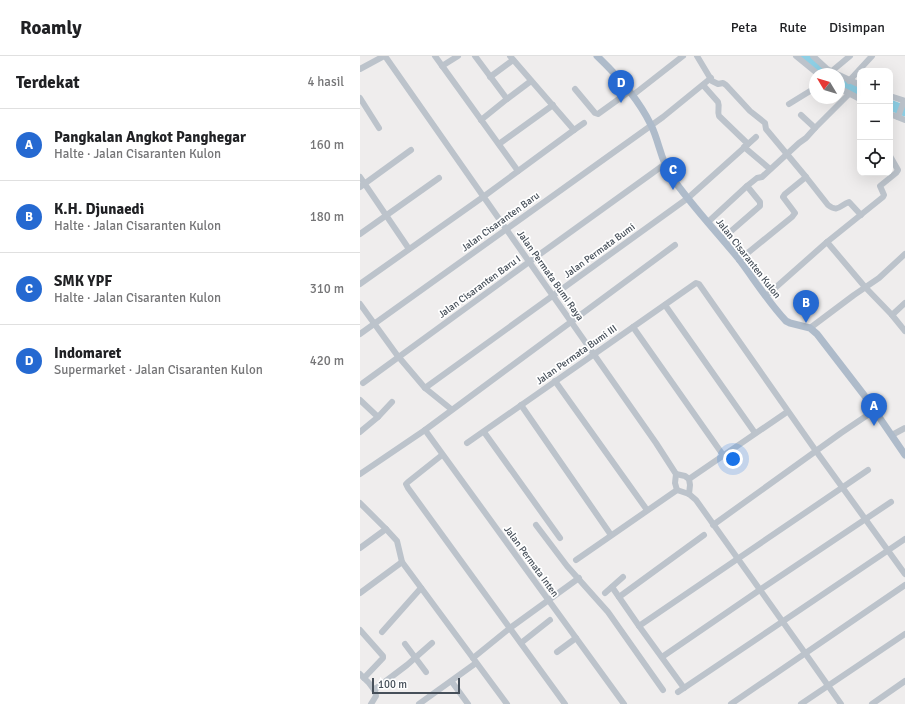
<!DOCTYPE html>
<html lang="id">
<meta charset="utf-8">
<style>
:root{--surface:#fff;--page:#f6f6f6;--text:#202124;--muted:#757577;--line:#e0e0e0;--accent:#2569d1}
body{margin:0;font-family:Signika,sans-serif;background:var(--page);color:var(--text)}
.controls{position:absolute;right:12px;top:12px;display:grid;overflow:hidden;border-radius:8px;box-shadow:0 4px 16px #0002}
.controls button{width:36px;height:36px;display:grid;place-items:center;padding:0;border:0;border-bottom:1px solid var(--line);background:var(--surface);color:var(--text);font:20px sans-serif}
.compass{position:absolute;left:449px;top:12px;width:36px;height:36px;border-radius:50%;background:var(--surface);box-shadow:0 4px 16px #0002;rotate:308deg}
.scale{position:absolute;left:12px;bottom:10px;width:88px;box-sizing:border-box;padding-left:4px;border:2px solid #464f59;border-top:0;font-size:11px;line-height:14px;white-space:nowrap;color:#464f59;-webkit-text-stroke:3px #fff;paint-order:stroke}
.you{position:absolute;left:373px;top:403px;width:14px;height:14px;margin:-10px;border:3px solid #fff;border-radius:50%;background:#1a73e8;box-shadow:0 0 0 6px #1a73e833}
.badge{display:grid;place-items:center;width:26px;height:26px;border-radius:50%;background:var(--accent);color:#fff;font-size:13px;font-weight:700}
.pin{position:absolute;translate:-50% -33px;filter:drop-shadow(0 1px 2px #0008)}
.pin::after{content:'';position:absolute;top:21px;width:14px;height:12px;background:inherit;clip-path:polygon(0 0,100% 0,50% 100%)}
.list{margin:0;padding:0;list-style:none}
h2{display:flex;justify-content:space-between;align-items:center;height:52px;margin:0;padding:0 16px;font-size:17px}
h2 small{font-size:13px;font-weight:400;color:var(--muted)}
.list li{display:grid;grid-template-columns:26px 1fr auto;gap:12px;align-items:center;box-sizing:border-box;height:72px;padding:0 16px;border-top:1px solid var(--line)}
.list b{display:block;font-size:15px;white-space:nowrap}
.list p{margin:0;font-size:13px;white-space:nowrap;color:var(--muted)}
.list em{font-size:13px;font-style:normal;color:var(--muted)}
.icon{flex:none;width:22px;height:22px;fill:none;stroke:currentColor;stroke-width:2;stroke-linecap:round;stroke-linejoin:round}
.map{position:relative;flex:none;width:545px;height:648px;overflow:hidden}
header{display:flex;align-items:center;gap:24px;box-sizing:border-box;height:56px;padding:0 20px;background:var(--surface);border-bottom:1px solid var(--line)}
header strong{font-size:19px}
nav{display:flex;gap:22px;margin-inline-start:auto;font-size:14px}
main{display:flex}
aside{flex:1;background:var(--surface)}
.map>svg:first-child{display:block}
</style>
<header>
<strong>Roamly</strong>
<nav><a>Peta</a><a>Rute</a><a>Disimpan</a></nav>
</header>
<main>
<aside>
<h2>Terdekat<small>4 hasil</small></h2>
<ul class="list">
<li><span class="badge">A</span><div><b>Pangkalan Angkot Panghegar</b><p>Halte · Jalan Cisaranten Kulon</p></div><em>160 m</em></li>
<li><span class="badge">B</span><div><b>K.H. Djunaedi</b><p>Halte · Jalan Cisaranten Kulon</p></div><em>180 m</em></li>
<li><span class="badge">C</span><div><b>SMK YPF</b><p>Halte · Jalan Cisaranten Kulon</p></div><em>310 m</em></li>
<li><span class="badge">D</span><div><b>Indomaret</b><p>Supermarket · Jalan Cisaranten Kulon</p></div><em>420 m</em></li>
</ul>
</aside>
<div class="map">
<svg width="545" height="648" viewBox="0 0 545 648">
<rect width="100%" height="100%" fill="#efeded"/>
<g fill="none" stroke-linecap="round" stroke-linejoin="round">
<g stroke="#8dcfe5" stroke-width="11">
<path d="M445,0L465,18"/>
<path d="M479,27L500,37"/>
<path d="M530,49L545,55"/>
</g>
<g stroke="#bcc3cb" stroke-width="6">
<path d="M25,0L296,387L316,418L315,427L317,434"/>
<path d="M75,0L158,115"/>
<path d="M115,0L147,43L121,64"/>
<path d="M337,0L352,25L358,28L363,27L366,29L390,55L405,67L406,73L446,121"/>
<path d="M436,0L458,18"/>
<path d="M453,0L467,13L477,18"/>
<path d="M82,10L98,0"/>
<path d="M0,13L24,0"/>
<path d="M472,15L490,0"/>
<path d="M479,19L500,29"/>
<path d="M130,21L153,4"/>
<path d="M489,25L512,0"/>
<path d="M343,29L358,46C360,51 357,55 359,60L388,88"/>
<path d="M479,32L500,43"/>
<path d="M215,33L235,57L238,58L270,35"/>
<path d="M273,39L323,0"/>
<path d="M530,40L545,45"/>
<path d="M0,42L19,72"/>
<path d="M147,43L171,25"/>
<path d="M429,48L455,32"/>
<path d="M530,58L545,64"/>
<path d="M441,59L455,72L489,38"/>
<path d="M538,61L544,45"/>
<path d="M214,74L224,67"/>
<path d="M139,88L193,49"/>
<path d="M384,91L410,113"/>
<path d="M0,121L49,193"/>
<path d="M0,131L51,94"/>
<path d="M348,166L387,130L397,122L402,121L439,87L446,82L455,72"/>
<path d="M0,178L79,122"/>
<path d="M362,183L400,150V146L387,130"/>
<path d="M467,186L505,231L532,259L545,247"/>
<path d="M379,204L432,161L435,157L423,141L425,138L446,121L468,149C478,157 480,149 489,146L501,159"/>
<path d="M0,228L123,141L214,74L150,0"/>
<path d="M406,240L467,186L523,141L524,139L520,130L536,117L538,114L530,100"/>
<path d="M0,248L37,299L65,332L91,353"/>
<path d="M305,249L395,377"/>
<path d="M532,259L545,275"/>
<path d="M273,271L363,399"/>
<path d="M450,272L494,239L519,222L545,198"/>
<path d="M0,278L303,61L351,22"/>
<path d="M195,325L287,454"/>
<path d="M3,327L169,206L305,108"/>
<path d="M65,332L328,142L396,81"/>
<path d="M0,344L18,361L0,376"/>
<path d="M161,349L251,479"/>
<path d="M18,361L32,346"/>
<path d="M65,374L264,648"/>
<path d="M124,376L200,482"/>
<path d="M532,379L545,372"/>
<path d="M107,387L336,227L339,228L456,395L545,518"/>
<path d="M82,399L48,426L46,428L48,432L205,648"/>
<path d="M0,418L65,374L315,189"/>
<path d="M316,418L325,420L329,423L427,356"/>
<path d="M329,423L330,429L329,438"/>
<path d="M317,434L329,438L336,444L445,597L481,648"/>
<path d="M0,447L26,473L37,485L42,506L147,648"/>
<path d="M176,469L207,510L248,556L303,634"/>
<path d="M353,469L481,377L515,354"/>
<path d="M0,492L26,473"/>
<path d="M216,504L317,434"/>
<path d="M252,531L279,570"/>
<path d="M0,537L42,506"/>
<path d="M245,537L263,521"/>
<path d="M259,541L344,479"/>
<path d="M0,574L23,600V602L4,622"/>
<path d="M22,576L61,532"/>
<path d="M161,587L190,564"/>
<path d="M45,588L66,616"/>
<path d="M197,596L216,582"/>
<path d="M302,601L404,531L531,446"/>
<path d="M113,602L150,572L219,522"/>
<path d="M0,618L9,627L15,635L16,640L11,648"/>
<path d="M92,626L108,648"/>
<path d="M324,632L279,570L508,414"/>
<path d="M14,634L47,609L72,587"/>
<path d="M318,636L545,483"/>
<path d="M59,648L116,607"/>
<path d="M371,648L545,529"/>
<path d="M441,648L545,578"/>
<path d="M512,648L545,625"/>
</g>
<path stroke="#aebbca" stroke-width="7" d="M237,0C258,20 278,42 291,69C299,85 301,105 311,120C331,149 356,175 378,202C394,223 408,246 426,265L430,267L450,272L457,278L504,339L545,399"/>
</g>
<g text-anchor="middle" stroke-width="3.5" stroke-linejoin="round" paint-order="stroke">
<g font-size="10" fill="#464f59" stroke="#fff">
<text transform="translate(140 165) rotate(-36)" y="4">Jalan Cisaranten Baru</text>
<text transform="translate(239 194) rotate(-36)" y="4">Jalan Permata Bumi</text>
<text transform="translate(389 202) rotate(52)" y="4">Jalan Cisaranten Kulon</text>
<text transform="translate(191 219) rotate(55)" y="4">Jalan Permata Bumi Raya</text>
<text transform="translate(119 230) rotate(-36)" y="4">Jalan Cisaranten Baru I</text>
<text transform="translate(216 298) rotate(-35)" y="4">Jalan Permata Bumi III</text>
<text transform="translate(172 505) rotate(54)" y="4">Jalan Permata Inten</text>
</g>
</g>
</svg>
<div class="controls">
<button>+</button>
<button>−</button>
<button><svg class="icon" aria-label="locate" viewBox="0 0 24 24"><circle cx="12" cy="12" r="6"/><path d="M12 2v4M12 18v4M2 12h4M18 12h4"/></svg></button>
</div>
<svg class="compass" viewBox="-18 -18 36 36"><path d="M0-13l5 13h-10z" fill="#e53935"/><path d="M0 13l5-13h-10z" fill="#757577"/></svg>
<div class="scale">100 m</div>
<div class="you"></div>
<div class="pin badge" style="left:514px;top:370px">A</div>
<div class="pin badge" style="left:446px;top:267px">B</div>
<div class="pin badge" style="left:313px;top:134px">C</div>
<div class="pin badge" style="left:261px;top:47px">D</div>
</div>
</main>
